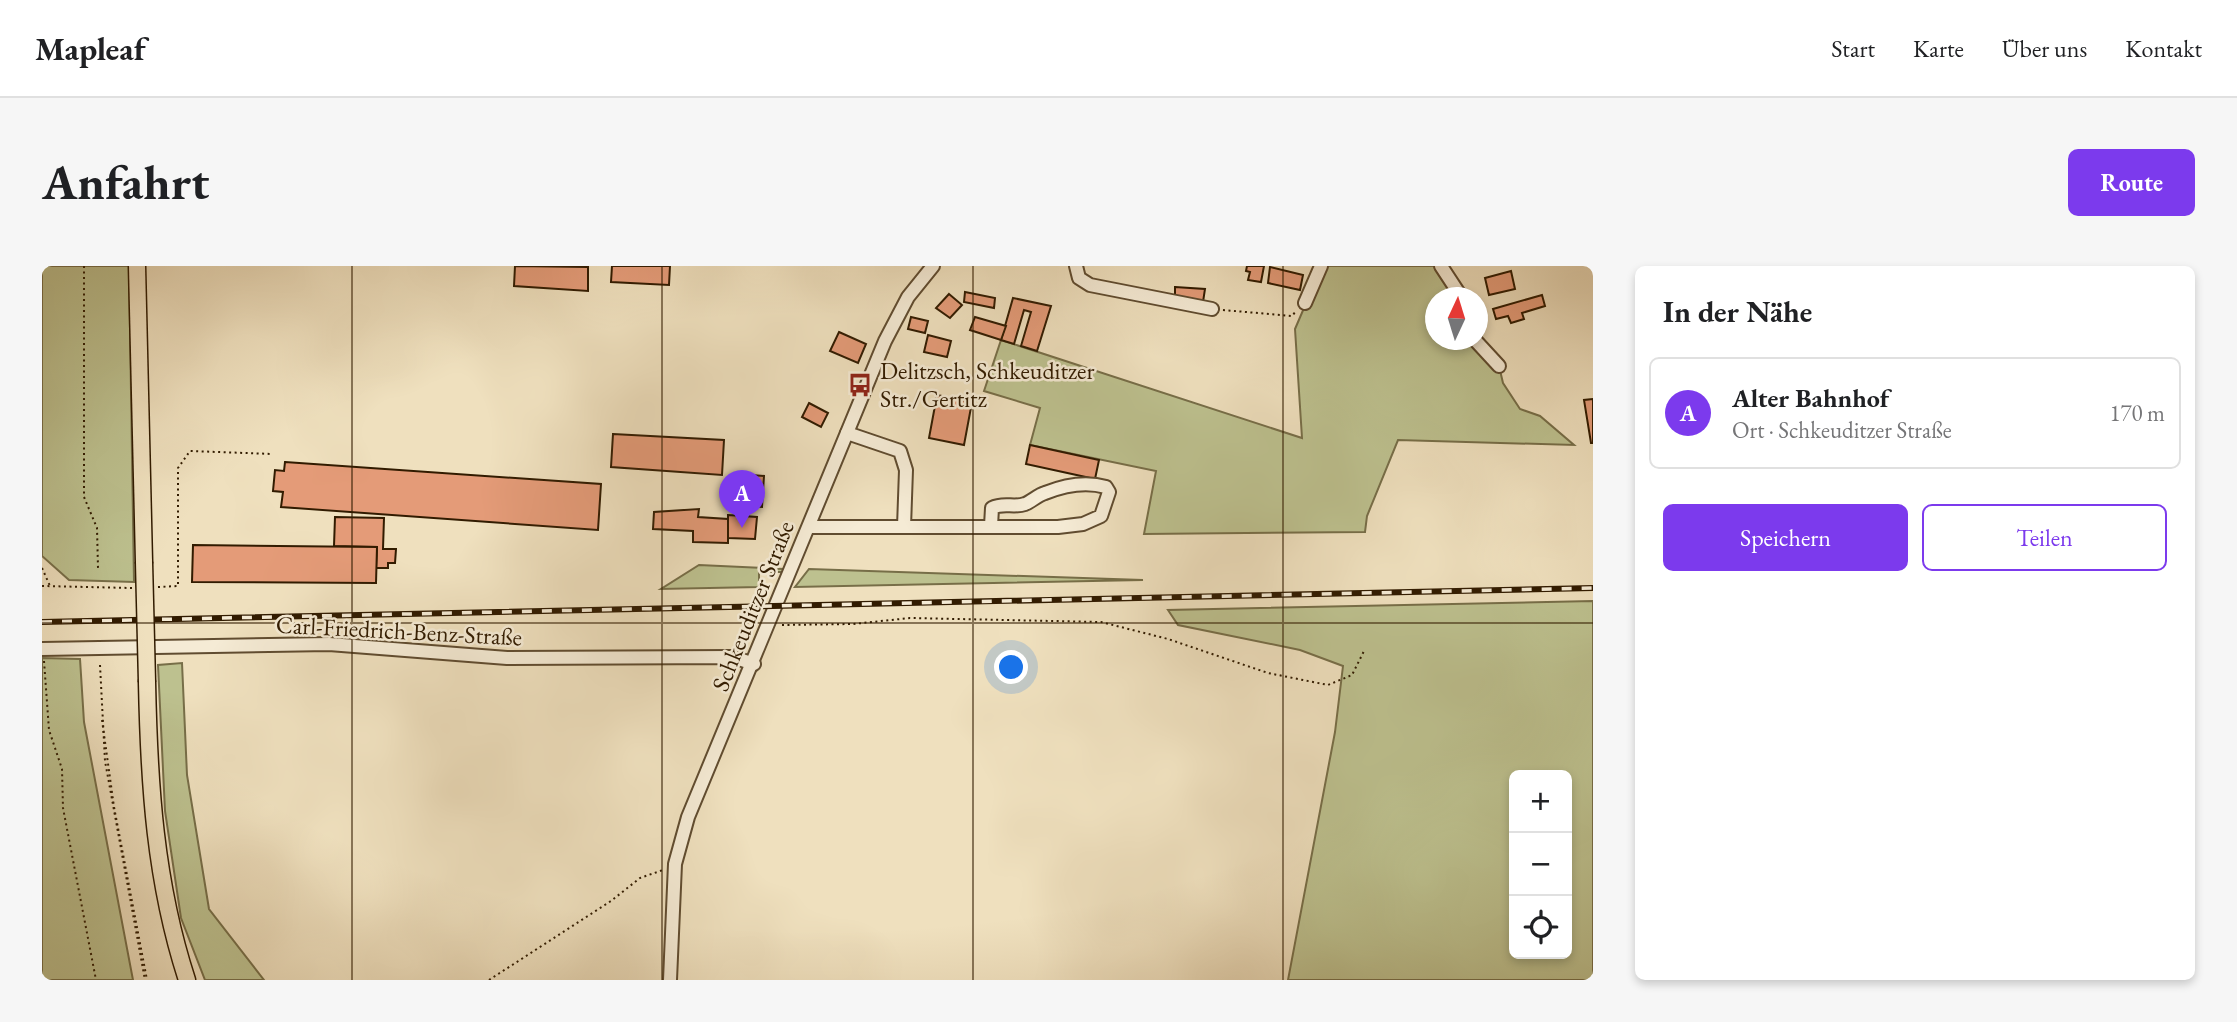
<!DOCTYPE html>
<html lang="de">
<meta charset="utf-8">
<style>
:root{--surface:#fff;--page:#f6f6f6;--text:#202124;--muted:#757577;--line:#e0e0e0;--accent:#7c3aed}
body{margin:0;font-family:"EB Garamond",serif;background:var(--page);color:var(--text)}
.controls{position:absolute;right:21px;bottom:21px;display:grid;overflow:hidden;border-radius:10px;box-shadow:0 4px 10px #0003}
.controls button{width:63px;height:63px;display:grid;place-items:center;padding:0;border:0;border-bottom:2px solid var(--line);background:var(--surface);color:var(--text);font:35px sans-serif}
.compass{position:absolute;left:1383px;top:21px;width:63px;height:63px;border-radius:50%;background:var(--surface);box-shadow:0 4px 10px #0003;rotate:4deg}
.you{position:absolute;left:970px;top:402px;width:24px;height:24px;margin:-18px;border:5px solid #fff;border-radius:50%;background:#1a73e8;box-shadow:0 0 0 10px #1a73e833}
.badge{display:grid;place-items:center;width:46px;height:46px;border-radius:50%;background:var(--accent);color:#fff;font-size:23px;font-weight:700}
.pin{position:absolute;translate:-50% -58px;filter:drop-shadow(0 2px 4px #0008)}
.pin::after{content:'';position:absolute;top:37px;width:24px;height:21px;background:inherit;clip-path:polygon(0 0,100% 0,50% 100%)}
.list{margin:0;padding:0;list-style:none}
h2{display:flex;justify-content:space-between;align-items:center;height:91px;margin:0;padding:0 28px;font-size:30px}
h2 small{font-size:23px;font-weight:400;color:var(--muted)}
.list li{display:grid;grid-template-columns:46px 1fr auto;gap:21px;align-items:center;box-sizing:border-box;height:112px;margin:0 14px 14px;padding:0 14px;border:2px solid var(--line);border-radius:10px}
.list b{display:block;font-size:26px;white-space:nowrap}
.list p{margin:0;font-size:23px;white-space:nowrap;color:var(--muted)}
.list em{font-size:23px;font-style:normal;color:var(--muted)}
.actions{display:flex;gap:14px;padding:21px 28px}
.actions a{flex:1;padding:16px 0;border:2px solid var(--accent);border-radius:10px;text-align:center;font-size:24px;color:var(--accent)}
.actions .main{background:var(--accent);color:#fff}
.icon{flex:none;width:38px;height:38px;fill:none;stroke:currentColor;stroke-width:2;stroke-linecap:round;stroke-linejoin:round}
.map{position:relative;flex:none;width:1551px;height:714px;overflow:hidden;border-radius:10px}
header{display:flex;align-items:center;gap:42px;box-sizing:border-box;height:98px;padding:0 35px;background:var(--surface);border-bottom:2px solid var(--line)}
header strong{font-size:33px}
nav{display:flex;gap:38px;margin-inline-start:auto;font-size:24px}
.intro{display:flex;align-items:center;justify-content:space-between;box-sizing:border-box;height:168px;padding:0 42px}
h1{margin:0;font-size:49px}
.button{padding:18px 32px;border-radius:10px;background:var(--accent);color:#fff;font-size:24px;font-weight:700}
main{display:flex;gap:42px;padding:0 42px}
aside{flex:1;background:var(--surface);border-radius:10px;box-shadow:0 4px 10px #0003}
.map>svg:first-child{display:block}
</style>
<header>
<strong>Mapleaf</strong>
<nav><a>Start</a><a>Karte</a><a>Über uns</a><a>Kontakt</a></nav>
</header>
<div class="intro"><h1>Anfahrt</h1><a class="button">Route</a></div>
<main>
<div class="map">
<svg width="1551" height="714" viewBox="0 0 1551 714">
<rect width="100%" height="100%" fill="#efe0be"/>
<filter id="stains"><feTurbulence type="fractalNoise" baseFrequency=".00286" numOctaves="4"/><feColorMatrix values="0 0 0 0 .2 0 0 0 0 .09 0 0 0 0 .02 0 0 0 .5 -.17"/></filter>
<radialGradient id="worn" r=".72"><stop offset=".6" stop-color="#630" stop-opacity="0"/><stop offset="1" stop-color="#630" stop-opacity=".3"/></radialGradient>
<g fill="#bdc18f" stroke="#776e48" stroke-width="2" fill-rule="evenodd">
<path d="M0,0H87L92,316L27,314L0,290Z"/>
<path d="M1280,0H1397L1420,31L1394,32V74H1433L1457,100L1461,117L1478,143L1498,150L1532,179L1356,174L1325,250L1323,266L1102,268L1114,205L988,179L998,142L942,125L959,74L1260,172L1253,63Z"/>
<path d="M657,299L741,303V306H717V321L619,323Z"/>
<path d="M767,303L1101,314L753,321Z"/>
<path d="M1551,335V714H1246L1293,466L1301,400L1258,384L1136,359L1126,344ZM1472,509H1525V688H1472Z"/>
<path d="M0,392L38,393L42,456L91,714H0Z"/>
<path d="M140,397L145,509L167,643L222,714H163L139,652L123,545L116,399Z"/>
</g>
<g fill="#e49b78" stroke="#311b00" stroke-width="2">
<path d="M473,0L546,1V25L472,20Z"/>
<path d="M570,0H628L627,19L569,16Z"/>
<path d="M1205,0H1222L1219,16L1206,14L1208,6L1204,5Z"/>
<path d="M1228,1L1261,9L1258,24L1226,17Z"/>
<path d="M1469,5L1473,23L1447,29L1443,12Z"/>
<path d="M1133,21L1163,23L1161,36L1133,32Z"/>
<path d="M923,26L953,32L952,42L922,36Z"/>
<path d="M907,28L920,39L908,52L894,42Z"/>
<path d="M1500,29L1503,40L1480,47L1482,53L1469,57L1466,50L1454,53L1451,43Z"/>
<path d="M971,32L1009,40L995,85L979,80L989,46L982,44L972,78L959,74Z"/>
<path d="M869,51L886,55L883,67L866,63Z"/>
<path d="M933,51L964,60L959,74L928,64Z"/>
<path d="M797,66L824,78L816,97L788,85Z"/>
<path d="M886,69L909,75L905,91L882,86Z"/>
<path d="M895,129L930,136L922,179L887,172Z"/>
<path d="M1551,133V177H1549L1542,134Z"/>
<path d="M767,137L786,147L779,161L760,151Z"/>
<path d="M571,168L682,174L680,209L569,201Z"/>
<path d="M988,179L1057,194L1053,213L984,198Z"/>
<path d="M243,196L559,218L556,264L239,241L241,226L231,225L233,204L242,205Z"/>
<path d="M709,209L722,210L720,241L707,240Z"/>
<path d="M657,243L656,251L686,253V277L651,276V265L611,263L612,246Z"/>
<path d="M686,249L715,251L713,273L686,272Z"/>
<path d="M293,251L342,252L341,283H354L353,297H346V302H334L335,281L292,280Z"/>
<path d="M151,279L335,281L334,317L150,316Z"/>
</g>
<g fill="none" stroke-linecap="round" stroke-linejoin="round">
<g stroke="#604c30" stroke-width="16">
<g id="minor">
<path d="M1034,0L1037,12L1048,19L1170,43"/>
<path d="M1399,0L1420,32"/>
<path d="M1263,37L1279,0"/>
<path d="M1433,74L1457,100"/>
<path d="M805,167L858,185L864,204L862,261"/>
<path d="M767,261H1016L1041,258L1059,250L1067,226L1064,221C1043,215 1023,219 1003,227C996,229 990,235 983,238C972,242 961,236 950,242L949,260"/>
<path d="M0,383L287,378L465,392L691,391L712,398"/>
<path d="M628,714L633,598L646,551L843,75L866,31L891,0"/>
</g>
</g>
<g stroke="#311b00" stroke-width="19">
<g id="major">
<path d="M95,0L102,296"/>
<path d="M105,416C107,518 113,616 145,714"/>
</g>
</g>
<g stroke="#311b00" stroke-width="2" stroke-dasharray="2 3.5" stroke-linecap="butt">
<path d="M42,0V231L55,262L56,302"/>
<path d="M1181,44L1250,50L1254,45"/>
<path d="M0,302L8,320"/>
<path d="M0,320L90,322"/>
<path d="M116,321L136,320V202L148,185L231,188"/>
<path d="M740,359L811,358L868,352L1059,356L1126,373L1226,407L1286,419L1310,409L1322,385"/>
<path d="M693,379L706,372"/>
<path d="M2,395L7,464L20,503L21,542L54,714"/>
<path d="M58,399L63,495L103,714"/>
<path d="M60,454L72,541L105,714"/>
<path d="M447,714L569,635L598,612L621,604"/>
</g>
<use href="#minor" stroke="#f5ebd5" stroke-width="12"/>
<use href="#major" stroke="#efe0be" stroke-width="16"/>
<g stroke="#311b00" stroke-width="6">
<path id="rail" d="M0,356L1551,322"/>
</g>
<use href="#rail" stroke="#f5ebd5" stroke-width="3.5" stroke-dasharray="10" stroke-linecap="butt"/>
<g stroke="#311b00" stroke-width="19" stroke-linecap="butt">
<path id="major-bridge" d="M102,296L105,416"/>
</g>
<use href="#major-bridge" stroke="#efe0be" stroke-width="16"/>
</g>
<path fill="none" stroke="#311b00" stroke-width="2" stroke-opacity="0.55" d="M310,0V714M620,0V714M931,0V714M1241,0V714M0,357H1551"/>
<defs>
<g id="bus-bare" transform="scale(1.89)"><path d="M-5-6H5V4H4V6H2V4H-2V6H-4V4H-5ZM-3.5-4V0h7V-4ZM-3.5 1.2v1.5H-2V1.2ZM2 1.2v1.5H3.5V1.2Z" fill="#8f2418" stroke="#f5ebd5" stroke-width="2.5" paint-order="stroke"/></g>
</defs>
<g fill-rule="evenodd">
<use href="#bus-bare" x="818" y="119"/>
</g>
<g text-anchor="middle" stroke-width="5" stroke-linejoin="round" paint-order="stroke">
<g font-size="24" fill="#311b00" stroke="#f5ebd5" text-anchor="start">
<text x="838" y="113">Delitzsch, Schkeuditzer<tspan x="838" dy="28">Str./Gertitz</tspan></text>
</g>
<g font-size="24" fill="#311b00" stroke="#f5ebd5">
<text transform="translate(711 340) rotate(-68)" y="8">Schkeuditzer Straße</text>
<text transform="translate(357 365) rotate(3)" y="8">Carl-Friedrich-Benz-Straße</text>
</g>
</g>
<rect width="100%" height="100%" filter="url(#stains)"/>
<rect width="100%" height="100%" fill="url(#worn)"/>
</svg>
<div class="controls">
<button>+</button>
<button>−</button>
<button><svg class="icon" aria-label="locate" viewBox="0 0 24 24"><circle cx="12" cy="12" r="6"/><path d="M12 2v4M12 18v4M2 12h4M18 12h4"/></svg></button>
</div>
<svg class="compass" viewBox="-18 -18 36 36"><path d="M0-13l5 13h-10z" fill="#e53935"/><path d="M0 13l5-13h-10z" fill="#757577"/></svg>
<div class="you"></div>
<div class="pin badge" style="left:700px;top:262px">A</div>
</div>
<aside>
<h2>In der Nähe<small></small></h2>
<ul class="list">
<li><span class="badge">A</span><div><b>Alter Bahnhof</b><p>Ort · Schkeuditzer Straße</p></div><em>170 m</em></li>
</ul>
<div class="actions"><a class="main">Speichern</a><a>Teilen</a></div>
</aside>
</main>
